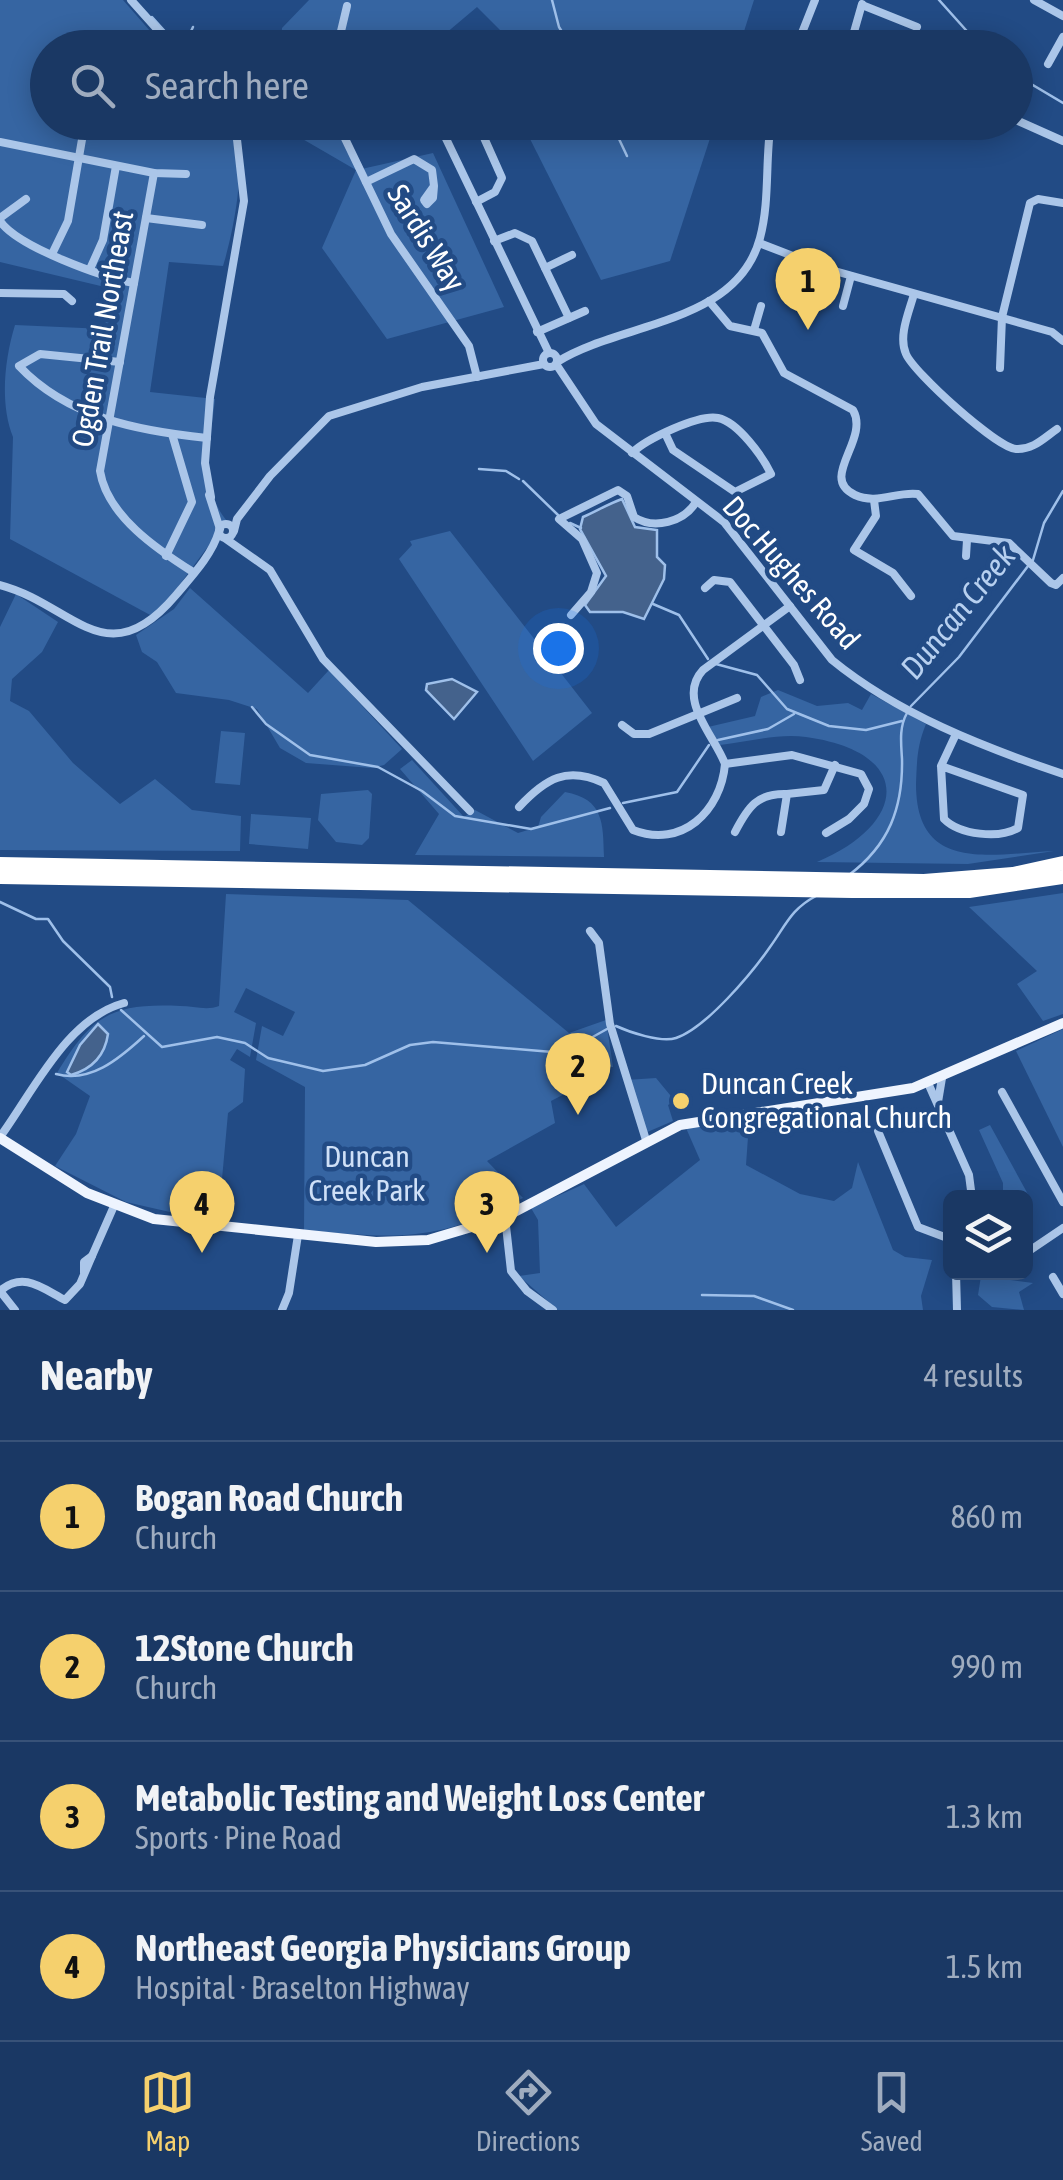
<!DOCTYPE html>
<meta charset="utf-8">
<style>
:root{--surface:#1a3864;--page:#27436d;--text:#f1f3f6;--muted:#9facbf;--line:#385278;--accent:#f5d06d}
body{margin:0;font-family:"Asap Condensed",sans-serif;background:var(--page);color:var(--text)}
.controls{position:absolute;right:30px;bottom:30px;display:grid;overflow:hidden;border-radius:15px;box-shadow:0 5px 25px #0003}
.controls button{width:90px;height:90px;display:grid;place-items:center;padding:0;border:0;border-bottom:2px solid var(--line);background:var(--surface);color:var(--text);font:50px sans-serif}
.you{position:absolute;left:558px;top:648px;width:35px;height:35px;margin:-25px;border:8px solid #fff;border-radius:50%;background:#1a73e8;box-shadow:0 0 0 15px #1a73e833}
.badge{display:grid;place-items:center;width:65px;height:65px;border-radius:50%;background:var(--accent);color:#111;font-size:32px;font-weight:700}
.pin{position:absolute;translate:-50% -82px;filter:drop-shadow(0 2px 5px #0008)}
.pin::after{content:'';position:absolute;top:52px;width:35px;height:30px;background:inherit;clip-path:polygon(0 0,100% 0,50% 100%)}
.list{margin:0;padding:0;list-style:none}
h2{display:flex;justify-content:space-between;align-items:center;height:130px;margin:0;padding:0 40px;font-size:42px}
h2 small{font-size:32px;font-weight:400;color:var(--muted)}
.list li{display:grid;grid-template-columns:65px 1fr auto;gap:30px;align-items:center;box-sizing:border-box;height:150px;padding:0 40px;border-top:2px solid var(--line)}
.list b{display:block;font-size:38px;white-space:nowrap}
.list p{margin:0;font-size:32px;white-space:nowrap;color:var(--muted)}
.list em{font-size:32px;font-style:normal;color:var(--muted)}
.icon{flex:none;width:55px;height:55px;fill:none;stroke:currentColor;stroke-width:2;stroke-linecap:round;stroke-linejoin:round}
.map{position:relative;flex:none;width:1063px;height:1310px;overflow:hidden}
.search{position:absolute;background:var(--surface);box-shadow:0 5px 25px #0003;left:30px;right:30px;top:30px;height:110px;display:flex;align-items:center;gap:25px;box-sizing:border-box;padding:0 35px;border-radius:55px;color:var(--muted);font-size:38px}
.sheet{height:730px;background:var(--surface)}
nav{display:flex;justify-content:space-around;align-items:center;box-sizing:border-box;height:140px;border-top:2px solid var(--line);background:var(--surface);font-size:28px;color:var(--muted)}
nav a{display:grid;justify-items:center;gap:5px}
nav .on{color:var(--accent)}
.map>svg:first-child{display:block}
</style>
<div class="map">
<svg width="1063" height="1310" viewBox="0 0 1063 1310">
<rect width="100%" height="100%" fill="#224b85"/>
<g fill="#3665a2">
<path d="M0,0H123L164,47L48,48V122L224,123C254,142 232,237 223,266L169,262L150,392L215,399C211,438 198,489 228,522C200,553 182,587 152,616L10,539L13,437C0,405 4,361 15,325L105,329L109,288L0,262Z"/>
<path d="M309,0H754L739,47H517L477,7L445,34L446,47L352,48L332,43L330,47L281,48L282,28Z"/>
<path d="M275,123H333L357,170L433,153L504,307L387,339L322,248L356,170Z"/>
<path d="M522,123H715L670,261L601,280Z"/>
<path d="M450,531L592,713L533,761L399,559L412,545L410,541Z"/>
<path d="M190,588L308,693L329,670L402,749L384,765L372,768L306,763L280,748L257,709L229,700L176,693L157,662L142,652L136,635L174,609Z"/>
<path d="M16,594L58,622L42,652L12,679L10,701L29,711L73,763L120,804L155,779L192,810L241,816L240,851L0,850V627Z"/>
<path d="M778,690L817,706L848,703L862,710L871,694L926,724C917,746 917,760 916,784C916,873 989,854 1054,851L968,864L817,862C908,824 915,752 806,737C778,733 748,742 720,745L708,727L755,716L761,697Z"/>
<path d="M221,731L245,733L240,785L215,783Z"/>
<path d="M412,760L464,817L475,810L518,833L538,827L541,817L565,792C604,799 603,823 604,857L415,855L439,814L400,769Z"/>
<path d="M368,790L372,794L369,838L362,845L336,842L318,820L321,794Z"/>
<path d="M251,814L311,818L308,849L249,844Z"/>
<path d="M1063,893V1014L1043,1021L1017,984L1037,971L969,907Z"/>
<path d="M226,894L408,900L569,1033L606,1020L613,1067L587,1066L582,1085L551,1101L555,1123L487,1161L523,1198C437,1242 398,1239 304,1230L305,1087L256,1060L262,1026L283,1036L295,1012L246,988L234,1012L256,1023L250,1057L237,1049L230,1060L245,1069L243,1102L228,1113L218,1223L126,1202L55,1166L76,1134L90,1096L57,1073C92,1015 112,1003 180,1006C193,1006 207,1011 219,1006Z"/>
<path d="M1063,1029V1147L1016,1051Z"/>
<path d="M656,1078L675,1101L668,1105L673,1121L645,1133L626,1080Z"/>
<path d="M765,1113L767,1127L748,1137L746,1165L800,1194L834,1201L852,1188L858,1162L893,1250L905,1257L932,1260L921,1296L923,1310H558L519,1276L540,1273L538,1220L531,1208L584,1184L616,1227L700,1160L686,1128Z"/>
<path d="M990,1125L1030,1198L1031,1219H1026V1198L1003,1197V1183L979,1130Z"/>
<path d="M981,1276L1033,1283L1019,1292L1024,1310L992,1307L978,1295Z"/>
</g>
<g fill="#44628c" stroke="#9fc0ea" stroke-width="2.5">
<path d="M622,499L635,527L657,530V557L665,565L664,579L644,619L623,612H590L585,605L606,576L580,529L583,517C595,512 608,504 622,499Z"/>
<path d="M452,679L477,692L454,719L426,690L427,684Z"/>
<path d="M98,1024L108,1034C105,1055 92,1069 71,1075L67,1072L80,1045Z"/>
</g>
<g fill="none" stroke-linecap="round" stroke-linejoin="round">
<g stroke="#9fc0ea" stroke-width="2.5">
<path d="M552,0L559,27L572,48"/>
<path d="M939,0L982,48"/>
<path d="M152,17L180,48"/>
<path d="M183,48L193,27"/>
<path d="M1016,75L1063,103"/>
<path d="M611,122L627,156"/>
<path d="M479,469L506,471L519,479"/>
<path d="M523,481L558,515"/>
<path d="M570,523L581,528"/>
<path d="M1033,560L1044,523L1063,491"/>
<path d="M653,604L679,615L708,659"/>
<path d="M716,664L757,675L787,709L829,726L866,730L902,721"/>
<path d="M911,706L959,657L1028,566"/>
<path d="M252,707L266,724L310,755L378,767L422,791L455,816L531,829L610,808"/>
<path d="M718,740L768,729L794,714"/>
<path d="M623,803L677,792L709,745"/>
<path d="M849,875C889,845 903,808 902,759C901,743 899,727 907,713"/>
<path d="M0,902L36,919H48L63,941L110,987L112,997"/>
<path d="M121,1010L162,1047L217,1037L245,1043L268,1058L323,1071L365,1065L410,1045L433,1042L564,1053L607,1029"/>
<path d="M616,1026C629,1032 661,1043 676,1038C706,1028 752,973 770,947C786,925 791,909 816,896"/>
<path d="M56,1074C90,1083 118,1060 144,1036"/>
<path d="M702,1295L754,1296L793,1310"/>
</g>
<g stroke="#abc6e9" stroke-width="8">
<path d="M131,0L174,48"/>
<path d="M1034,0L1063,16"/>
<path d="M862,4L854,32L863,48"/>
<path d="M862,5L917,27"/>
<path d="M337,48L347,6"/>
<path d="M796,48L815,0"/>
<path d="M1048,64L1063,37"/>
<path d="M1016,120L1063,141"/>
<path d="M337,122L391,234L469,346L477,377"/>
<path d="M438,122L549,353"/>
<path d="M0,142L154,173L186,174"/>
<path d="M154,173L100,471C107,516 158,550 193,572"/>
<path d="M366,182L414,159L432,170L434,186L424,200L427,204L433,198L434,186"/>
<path d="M476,202L495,192L502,178L477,122"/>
<path d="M0,218L26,199"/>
<path d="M146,218L202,225"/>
<path d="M0,221C18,247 102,277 134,283"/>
<path d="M494,241L515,233L532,241L569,318"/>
<path d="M759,243L824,268L1052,332L1063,341"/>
<path d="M53,252L68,221L85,122"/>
<path d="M545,268L572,255"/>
<path d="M90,269L103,240L116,166"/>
<path d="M0,293L64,294L72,301"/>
<path d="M914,294C909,312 898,336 906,354C914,373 996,447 1016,449C1033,450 1044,438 1057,429"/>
<path d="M709,301L730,326L762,333L784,373L853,410C870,440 818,478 855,495C877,505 897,491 918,494L953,536L1009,543L1051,583L1056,585L1063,578"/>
<path d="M843,306L851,276"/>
<path d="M754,330L761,306"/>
<path d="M537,332L585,311"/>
<circle cx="550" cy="360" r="7"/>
<path d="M120,362L40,354L19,366C68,418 139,431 207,438"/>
<path d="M557,362C620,322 737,325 760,238C770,201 765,160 771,122"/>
<path d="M556,364L596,424L724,522L832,660C898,714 983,747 1063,774"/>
<path d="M1000,368L1002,317L1030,203L1038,199L1063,203"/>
<path d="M632,453C646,439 699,414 718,418C738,422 763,457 771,474L735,492L673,450L665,433"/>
<path d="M209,495L220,529"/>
<path d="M211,497L205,463L210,397L244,201L235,122"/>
<path d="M874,500L876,516L854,550L893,573L911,596"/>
<circle cx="226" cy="531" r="7"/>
<path d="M234,531L237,519L270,476L329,416L422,387L544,364"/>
<path d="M226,539L270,570L323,659L470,811"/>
<path d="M166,556L192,502L172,434"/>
<path d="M966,556L967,540"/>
<path d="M0,585C73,604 106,678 176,595C192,576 212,555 219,531"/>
<path d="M705,588L714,580L730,582L794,665L800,680"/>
<path d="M790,606L703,670C676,699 715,736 725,764L792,755L861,774L869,789L864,804L849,819L826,833"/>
<path d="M571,615L591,592L597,573L582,539L559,519L618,490L627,496L634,517C654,530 684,522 696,502"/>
<path d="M622,725L634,734H649L737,698"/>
<path d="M941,766L1023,795L1018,828C999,839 960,835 944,819L941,766L956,734"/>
<path d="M519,807C546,778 567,766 604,783L633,830C682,849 721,811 725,764"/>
<path d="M735,832C748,807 757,793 787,794"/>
<path d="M781,832L787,794L824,790L835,765"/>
<path d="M590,931L599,943L610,1024L646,1140"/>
<path d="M928,1083L969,1175L972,1198"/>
<path d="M1002,1092L1063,1202"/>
<path d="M938,1102L942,1078"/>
<path d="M878,1131L918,1227L950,1239"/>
<path d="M0,1137C33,1092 67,1018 124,1003"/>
<path d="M505,1217L511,1271L527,1291L553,1310"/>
<path d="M1026,1253L1063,1228"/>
<path d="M92,1256L114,1206"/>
<path d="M956,1272L957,1310"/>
<path d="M1053,1277L1063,1294"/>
<path d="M0,1291C23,1271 42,1288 65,1300L80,1284L92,1256L84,1262V1273"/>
<path d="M0,1291L15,1310"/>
<path d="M282,1310L289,1293L298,1235"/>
</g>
<path stroke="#eef4fe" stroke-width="10" d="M0,1138L87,1193L154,1219L376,1242L428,1240L505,1217L680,1125L913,1088L1063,1023"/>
<g stroke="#fff" stroke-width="14">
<path d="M0,864L924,881L1013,874L1063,863"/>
<path d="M0,877L852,891H969L1063,877"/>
</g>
</g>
<circle fill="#f5d06d" stroke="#224b85" stroke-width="4" cx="681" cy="1101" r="10"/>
<g text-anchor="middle" stroke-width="9" stroke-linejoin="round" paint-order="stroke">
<g font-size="30" fill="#fff" stroke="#224b85">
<text transform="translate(426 238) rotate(58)" y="10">Sardis Way</text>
<text transform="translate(103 329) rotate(-80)" y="10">Ogden Trail Northeast</text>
<text transform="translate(791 573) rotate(49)" y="10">Doc Hughes Road</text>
</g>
<g font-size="30" fill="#fff" stroke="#224b85" text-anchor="start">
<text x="701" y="1094">Duncan Creek<tspan x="701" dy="34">Congregational Church</tspan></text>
</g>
<g font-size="30" fill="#cfe0f7" stroke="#224b85">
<text x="367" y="1167">Duncan<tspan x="367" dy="34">Creek Park</tspan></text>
</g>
<g font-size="32" font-style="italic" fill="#b7d0f0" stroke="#224b85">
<text transform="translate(958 612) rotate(-51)" y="11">Duncan Creek</text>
</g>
</g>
</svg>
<div class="controls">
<button><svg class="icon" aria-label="layers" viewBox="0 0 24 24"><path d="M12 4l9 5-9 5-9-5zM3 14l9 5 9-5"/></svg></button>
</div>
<div class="you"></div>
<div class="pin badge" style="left:808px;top:330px">1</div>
<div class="pin badge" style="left:578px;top:1115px">2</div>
<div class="pin badge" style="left:487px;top:1253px">3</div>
<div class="pin badge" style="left:202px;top:1253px">4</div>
<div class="search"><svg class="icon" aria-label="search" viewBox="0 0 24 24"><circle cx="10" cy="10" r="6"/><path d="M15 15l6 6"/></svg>Search here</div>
</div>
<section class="sheet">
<h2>Nearby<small>4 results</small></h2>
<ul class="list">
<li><span class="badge">1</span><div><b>Bogan Road Church</b><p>Church</p></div><em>860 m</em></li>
<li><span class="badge">2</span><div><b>12Stone Church</b><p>Church</p></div><em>990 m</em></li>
<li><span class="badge">3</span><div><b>Metabolic Testing and Weight Loss Center</b><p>Sports · Pine Road</p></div><em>1.3 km</em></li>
<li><span class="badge">4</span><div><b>Northeast Georgia Physicians Group</b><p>Hospital · Braselton Highway</p></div><em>1.5 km</em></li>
</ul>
</section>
<nav>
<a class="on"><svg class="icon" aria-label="map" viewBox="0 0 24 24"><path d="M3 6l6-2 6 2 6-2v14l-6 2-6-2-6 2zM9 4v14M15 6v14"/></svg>Map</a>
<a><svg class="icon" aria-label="directions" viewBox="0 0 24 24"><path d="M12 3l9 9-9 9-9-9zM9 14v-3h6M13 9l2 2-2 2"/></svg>Directions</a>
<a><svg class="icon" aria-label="saved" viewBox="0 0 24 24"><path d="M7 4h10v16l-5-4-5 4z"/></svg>Saved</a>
</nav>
